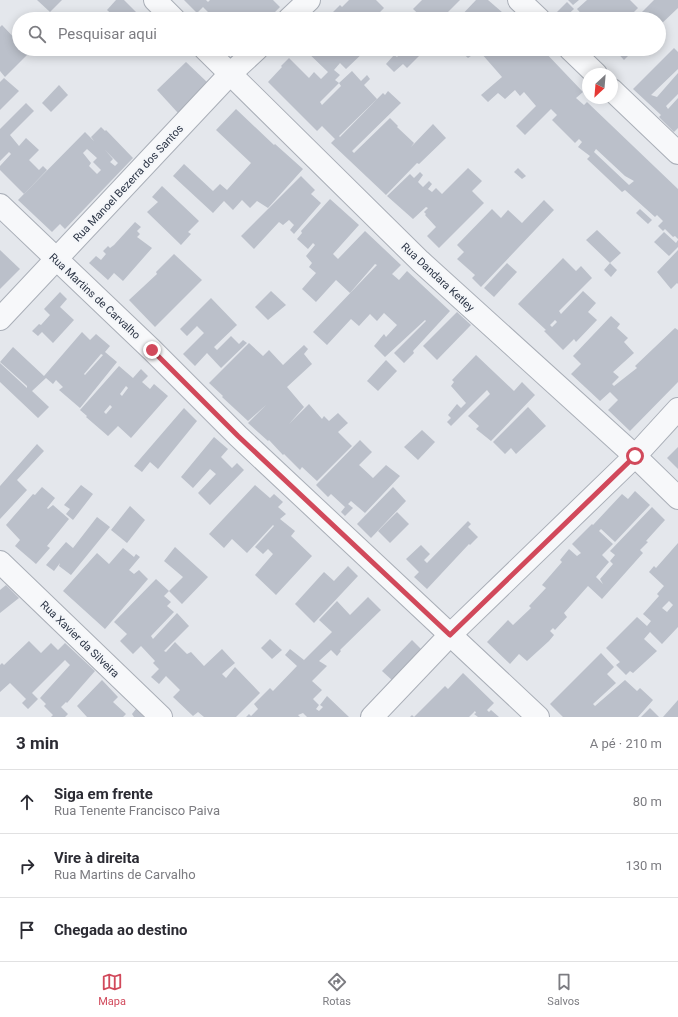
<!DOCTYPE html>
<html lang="pt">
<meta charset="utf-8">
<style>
:root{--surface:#fff;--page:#f7f7f7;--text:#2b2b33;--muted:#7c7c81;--line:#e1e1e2;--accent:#d1495b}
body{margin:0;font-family:Roboto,sans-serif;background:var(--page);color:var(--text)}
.compass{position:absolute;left:582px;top:68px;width:36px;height:36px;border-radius:50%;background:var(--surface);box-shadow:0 2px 10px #0003;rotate:206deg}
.stop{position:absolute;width:12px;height:12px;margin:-9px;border:3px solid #d1495b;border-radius:50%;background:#fff}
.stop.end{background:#d1495b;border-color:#fff;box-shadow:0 1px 4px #0008}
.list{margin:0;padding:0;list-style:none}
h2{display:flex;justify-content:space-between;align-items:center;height:52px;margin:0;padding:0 16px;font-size:17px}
h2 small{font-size:13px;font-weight:400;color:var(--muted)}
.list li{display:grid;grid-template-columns:26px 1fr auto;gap:12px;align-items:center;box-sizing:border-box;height:64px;padding:0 16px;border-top:1px solid var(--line)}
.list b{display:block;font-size:15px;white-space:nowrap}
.list p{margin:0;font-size:13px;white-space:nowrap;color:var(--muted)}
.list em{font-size:13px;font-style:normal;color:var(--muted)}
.icon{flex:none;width:22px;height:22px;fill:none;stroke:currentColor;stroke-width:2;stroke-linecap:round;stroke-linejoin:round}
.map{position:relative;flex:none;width:678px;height:717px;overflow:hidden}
.search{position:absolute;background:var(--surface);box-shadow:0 2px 10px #0003;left:12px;right:12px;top:12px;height:44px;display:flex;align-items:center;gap:10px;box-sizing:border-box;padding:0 14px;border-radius:22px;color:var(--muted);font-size:15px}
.sheet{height:244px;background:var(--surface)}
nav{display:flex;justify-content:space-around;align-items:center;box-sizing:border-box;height:56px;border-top:1px solid var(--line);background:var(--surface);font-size:11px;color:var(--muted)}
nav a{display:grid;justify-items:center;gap:2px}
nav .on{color:var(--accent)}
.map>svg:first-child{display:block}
</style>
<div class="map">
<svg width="678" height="717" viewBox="0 0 678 717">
<rect width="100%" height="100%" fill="#e4e7ec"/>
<g fill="#bbc0ca" fill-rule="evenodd">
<path d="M37,0H62L50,12Z"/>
<path d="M116,0H124L143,19L116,18L107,10Z"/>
<path d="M184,0H206L208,2L210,0H273L280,7L268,19H203L209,13L203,7L197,13Z"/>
<path d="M349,0H376L384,8L374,18L375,19H331L332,18L330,15L340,5L342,7Z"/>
<path d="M422,0H460L441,19H424L413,9Z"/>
<path d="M476,0H488L510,19H458Z"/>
<path d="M568,0H579L573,5Z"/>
<path d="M587,0H630L638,8L627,19H586L577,9Z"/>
<path d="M654,0H678V8L659,26V19H635Z"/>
<path d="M567,2L574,9L563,19L557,12Z"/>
<path d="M2,25L19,43V49H25L29,53L5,77L0,71V27Z"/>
<path d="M674,48L678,52V69L651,95L657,97L678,73V94L666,106L668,109L678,98V128L674,132L659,117L661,115L633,89Z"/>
<path d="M304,49H326L328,51L330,49H367L346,69L340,63L334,70L340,75L335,80L339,83L352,71L361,81L367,75L370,79L364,85L377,99L339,136L340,137L383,93L385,95L388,91L401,103L352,151L354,153L390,118L398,126L397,127L414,143L411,147L433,124L446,138L419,164L417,163L386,195L331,143L335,139L322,126L317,131L268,82L282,67L281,66L289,58L309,78L314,72L321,79L328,72ZM339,83L341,86L322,105L320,102Z"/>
<path d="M405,49H426L407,68L403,64L394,72L386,64L394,55L397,57Z"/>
<path d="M458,49H481L468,58Z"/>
<path d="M485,49H542L583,92L576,98L584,105L587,102L678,189V239L675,236L673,237L665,229L663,231L658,226L663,221L657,215L655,217L625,190L622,192L587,159L590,156L578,147L582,142L579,139L575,143L552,120L557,115L551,109L525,135L516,126L536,106L524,92L520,96L515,90L505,99L498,93L488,102L481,95L502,77L481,53ZM596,149L625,176L634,181L629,185L594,152Z"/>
<path d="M614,49H635L624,60Z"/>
<path d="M186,62L208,83L178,113L157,90Z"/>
<path d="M4,78L19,91L0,110V82Z"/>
<path d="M59,85L68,95L51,112L42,103Z"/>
<path d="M26,103L34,111L10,135L19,146L26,138L39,150L29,160L39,170L43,166L47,170L24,194L0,170V166L11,154L9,152L0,161V129Z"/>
<path d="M236,109L274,145L275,144L303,169L268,208L257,201L250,208L242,200L233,210L224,201L213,213L173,176L184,164L213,191L220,184L227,190L251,163L216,130Z"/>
<path d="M101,127L105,131L106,130L133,158L65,229L60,224L52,232L18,200L85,132L94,141L91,137ZM87,149L97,158L93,162L101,170L97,174L89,166L91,163L83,153ZM105,150L118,163L115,166L110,162L113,159Z"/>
<path d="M468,168L482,181L472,191L484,203L439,248L427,236L436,227L425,215L426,214L424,212L428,208L426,207L413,219L387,196L410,174L414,178L420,172L423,175L418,182L423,187L429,181L432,184L428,189L432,192L436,188L442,194Z"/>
<path d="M518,168L526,176L522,179L514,172Z"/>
<path d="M301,176L315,190L311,194L321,203L294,234L290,230L294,225L289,220L283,225L279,222L254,249L241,236Z"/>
<path d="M162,186L199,221L188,232L191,234L181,245L147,212L158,202L152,197Z"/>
<path d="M330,199L359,225L333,254L338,259L365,231L401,265L392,274L399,280L407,271L450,311L413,351L414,353L404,363L394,353L426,321L425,320L385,357L374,346L384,334L386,337L397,325L384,313L377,321L370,314L359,326L351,319L327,345L313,332L377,265L375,264L350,293L336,280L316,302L302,289L316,273L309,267L312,263L306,256L315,245L313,243L308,249L297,239L302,233L301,231Z"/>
<path d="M544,200L554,210L481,287L472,278L475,275L457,259L464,252L457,245L492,209L501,218L508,210L522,223Z"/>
<path d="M640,209L652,220L648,224L636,213Z"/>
<path d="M135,222L141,227L137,231L140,234L137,237L152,248L123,281L114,273L108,280L89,263L96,256L101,260L106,254L103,251L108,246L110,248L114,245Z"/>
<path d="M597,230L621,253L610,263L617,270L611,277L604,270L610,263L586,240Z"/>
<path d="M664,232L676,243L678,240V247L669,256L654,242Z"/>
<path d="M0,250L20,269L0,289Z"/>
<path d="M678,250V284L677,283L671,289L657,272Z"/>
<path d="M174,254L202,280L155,327L129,300L157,274L156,272Z"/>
<path d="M563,258L576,271L581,266L592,278L559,311L561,314L583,291L596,303L588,312L597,320L576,342L574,339L563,350L544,331L546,330L518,304ZM555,320L557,322L552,327L550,325Z"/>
<path d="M507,263L517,272L494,297L484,288Z"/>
<path d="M271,291L286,305L268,320L255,307Z"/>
<path d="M60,292L67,299L60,307L74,320L53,343L42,332L38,336L32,331L39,324L41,325L50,315L44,309Z"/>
<path d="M211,298L237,325L214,347L217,350L231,336L239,344L243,340L247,343L221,368L207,353L195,366L183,354L204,333L197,326L187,336L180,329Z"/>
<path d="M457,312L471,325L437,360L423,346Z"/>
<path d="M611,316L620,324L617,328L628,338L624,342L634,353L613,372L619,377L612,384L614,386L637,368L635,366L675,328L678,330V382L630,431L608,410L618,400L610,392L600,401L571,374L581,364L573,356Z"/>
<path d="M82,332L90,340L96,334L110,346L105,352L117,362L80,408L59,390L63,387L56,380L53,384L46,378L32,391L49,407L38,418L0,382V363L27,388V386L0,362L13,347L44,376ZM101,354L103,355L85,375L84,374Z"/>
<path d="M249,343L263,356L269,350L283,365L304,345L308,349L304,354L312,364L287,387L304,407L289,424L309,404L322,419L324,416L329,421L338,413L348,423L338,432L352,446L317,481L302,467L300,470L284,454L283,455L269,440L268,441L248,423L266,405L248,421L222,397L223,396L209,383Z"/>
<path d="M476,355L514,391L522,382L535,395L491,441L476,429L479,426L468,416L490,394L487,390L451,426L447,422L451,418L448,415L457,404L461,408L466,403L451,386L454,382L452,380Z"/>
<path d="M386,360L397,371L378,391L367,381Z"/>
<path d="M119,366L133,378L141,369L148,376L142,382L150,389L154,384L168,396L131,438L118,426L108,436L86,417L87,416L80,410ZM126,386L128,388L122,396L120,394ZM110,405L112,407L106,414L104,412Z"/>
<path d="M528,407L546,426L516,454L511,448L505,454L493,442Z"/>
<path d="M184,408L197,421L158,469L150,462L142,472L134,466Z"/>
<path d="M422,430L435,442L418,460L404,447Z"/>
<path d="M214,437L228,449L221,457L232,468L237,463L244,470L210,505L198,493L216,474L210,469L193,488L181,477Z"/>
<path d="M360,440L372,452L359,465L373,478L386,465L400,476L365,513L351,501L348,504L353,508L345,516L341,512L345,507L331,494L328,497L316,485Z"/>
<path d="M37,444L44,451L17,480L27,490L0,519V486Z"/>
<path d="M678,447V469L667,458Z"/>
<path d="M81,485L93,494L73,520L66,514L70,509L64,505Z"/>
<path d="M255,485L270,498L274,494L283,502L278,507L286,514L280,519L295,531L291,536L312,556L276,595L255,575L273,554L268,549L263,554L255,547L274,526L273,525L247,553L232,539L224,548L209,534Z"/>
<path d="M42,487L55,498L47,508L48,509L53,505L69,519L47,546L50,548L36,564L15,546L20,540L6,525L33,494L35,495Z"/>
<path d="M393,487L406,501L371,538L357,524Z"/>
<path d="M635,491L650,505L615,542L601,529L599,531L613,544L602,555L609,562L596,577L603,584L600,579L613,564L610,561L615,555L610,551L652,507L665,520L646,541L648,542L640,550L643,553L602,599L588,586L564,613L567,617L555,630L553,628L550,631L554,635L549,641L527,661L519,654L510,664L487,642L508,620L513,625L531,608L529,606L546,588L542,585L562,562L560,560L569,549L577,556L581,553L572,544L592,524L593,525L622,494L628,499Z"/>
<path d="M130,506L145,520L127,543L111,530Z"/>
<path d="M397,512L409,524L390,543L378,531Z"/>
<path d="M97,517L110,527L71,575L59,566L60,563L54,571L46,565L66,542L73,548Z"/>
<path d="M468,521L471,524L468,527L478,537L470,545L469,544L427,589L414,577L419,572L406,559L421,545L430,554L424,560L427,563Z"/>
<path d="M678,543V627L662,644L650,632L644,639L657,651L633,673L630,671L626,675L616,665L620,662L606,648L637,617L647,626L651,621L643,614L659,596L657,594L664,586L649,572L654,566L656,568ZM669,601L673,605L667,612L662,608Z"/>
<path d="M175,547L208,577L182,604L169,591L183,577L164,561Z"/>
<path d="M123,548L134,557L136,554L140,557L129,570L134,574L139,570L148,579L105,629L63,591L97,553L109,564Z"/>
<path d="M348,566L358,576L314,623L295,604L324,572L334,581Z"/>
<path d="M156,579L169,591L164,596L171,602L167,606L174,612L151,636L153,639L177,613L189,626L164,651L166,652L175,642L187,654L191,652L204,666L222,649L235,663L222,674L226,678L235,667L260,693L236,717H204L198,712L193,716L173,697L180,690L166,676L159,684L151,677L159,669L153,663L155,661L141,646L133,654L120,641L127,634L114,622Z"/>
<path d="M6,585L19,598L0,613V590Z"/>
<path d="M368,597L381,610L340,650L341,651L337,656L331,650L319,661L327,666L312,681L322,690L313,699L319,705L316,709L319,711L323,707L320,705L327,696L349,717H307L303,713L298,715L300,717H246L249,714L251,716L258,709L254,704L270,688L273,691L297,666L285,655L290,649L304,660L332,632L319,620L337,601L350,615Z"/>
<path d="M270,639L282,650L272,659L261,648Z"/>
<path d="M412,640L422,650L393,681L382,671Z"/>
<path d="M29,641L41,653L51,643L58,650L65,643L95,671L67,703L66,702L61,707L68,714L65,717H51L53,715L44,706L46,704L40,698L70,665L65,660L32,693L38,699L28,709L22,703L26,699L10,683L0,692V665L2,663L4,665Z"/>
<path d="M601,653L614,667L607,674L616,683L593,704L595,706L625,680L637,691L640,688L653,700L638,717H563L550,704Z"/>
<path d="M463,673L494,703L487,710L489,712L491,710L499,717H478L474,714L476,713L475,711L469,717H410L412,715L414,717L445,686L448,689Z"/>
<path d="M102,680L118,697L113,702L126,714L123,717H87L77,706Z"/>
<path d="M678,700V717H663Z"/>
<path d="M650,708L659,717H641Z"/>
<path d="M136,709L144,717H134L132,714Z"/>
</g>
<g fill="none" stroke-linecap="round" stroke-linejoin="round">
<g stroke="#a9aeb7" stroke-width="24">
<g id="street">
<path d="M155,0L174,19"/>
<path d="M519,0L539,19"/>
<path d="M289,19L309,0"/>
<path d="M205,49L420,261L635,456L678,498"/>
<path d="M570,49L596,74"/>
<path d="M612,90L678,153"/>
<path d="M0,205L152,350L238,436L538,717"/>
<path d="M0,319L230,74L257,49"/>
<path d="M0,562L161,717"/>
<path d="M372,717L450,635L635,456L678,409"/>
</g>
</g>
<use href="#street" stroke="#f7f8fa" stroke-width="22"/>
</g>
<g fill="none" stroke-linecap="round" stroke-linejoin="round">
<path stroke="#d1495b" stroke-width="5" d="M152,350L238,436L450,635L635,456"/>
</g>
<g text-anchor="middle" stroke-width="4" stroke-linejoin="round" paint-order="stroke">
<g font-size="11" fill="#2b3445" stroke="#f4f6f9">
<text transform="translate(128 183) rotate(-47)" y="4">Rua Manoel Bezerra dos Santos</text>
<text transform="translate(438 277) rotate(43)" y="4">Rua Dandara Ketley</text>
<text transform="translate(95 296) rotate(43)" y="4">Rua Martins de Carvalho</text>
<text transform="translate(80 639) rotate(44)" y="4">Rua Xavier da Silveira</text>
</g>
</g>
</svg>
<svg class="compass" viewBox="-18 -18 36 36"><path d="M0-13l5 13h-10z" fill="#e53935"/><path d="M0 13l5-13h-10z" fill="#7c7c81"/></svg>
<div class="stop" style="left:635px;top:456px"></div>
<div class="stop end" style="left:152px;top:350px"></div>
<div class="search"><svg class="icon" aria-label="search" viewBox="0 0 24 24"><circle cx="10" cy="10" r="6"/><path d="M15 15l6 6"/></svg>Pesquisar aqui</div>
</div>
<section class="sheet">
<h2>3 min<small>A pé · 210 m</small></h2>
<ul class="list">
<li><svg class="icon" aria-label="ahead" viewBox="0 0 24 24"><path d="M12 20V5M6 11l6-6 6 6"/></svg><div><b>Siga em frente</b><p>Rua Tenente Francisco Paiva</p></div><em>80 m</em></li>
<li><svg class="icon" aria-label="right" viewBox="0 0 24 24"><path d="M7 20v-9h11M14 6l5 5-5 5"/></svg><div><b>Vire à direita</b><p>Rua Martins de Carvalho</p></div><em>130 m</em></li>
<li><svg class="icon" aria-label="arrive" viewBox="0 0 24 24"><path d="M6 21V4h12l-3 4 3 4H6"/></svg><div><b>Chegada ao destino</b></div></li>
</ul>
</section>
<nav>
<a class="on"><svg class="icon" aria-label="map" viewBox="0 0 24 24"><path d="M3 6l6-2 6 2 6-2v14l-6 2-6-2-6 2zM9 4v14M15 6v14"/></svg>Mapa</a>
<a><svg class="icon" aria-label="directions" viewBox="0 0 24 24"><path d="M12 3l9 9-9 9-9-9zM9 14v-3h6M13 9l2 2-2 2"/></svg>Rotas</a>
<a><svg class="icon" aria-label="saved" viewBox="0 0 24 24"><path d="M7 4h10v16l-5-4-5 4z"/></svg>Salvos</a>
</nav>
